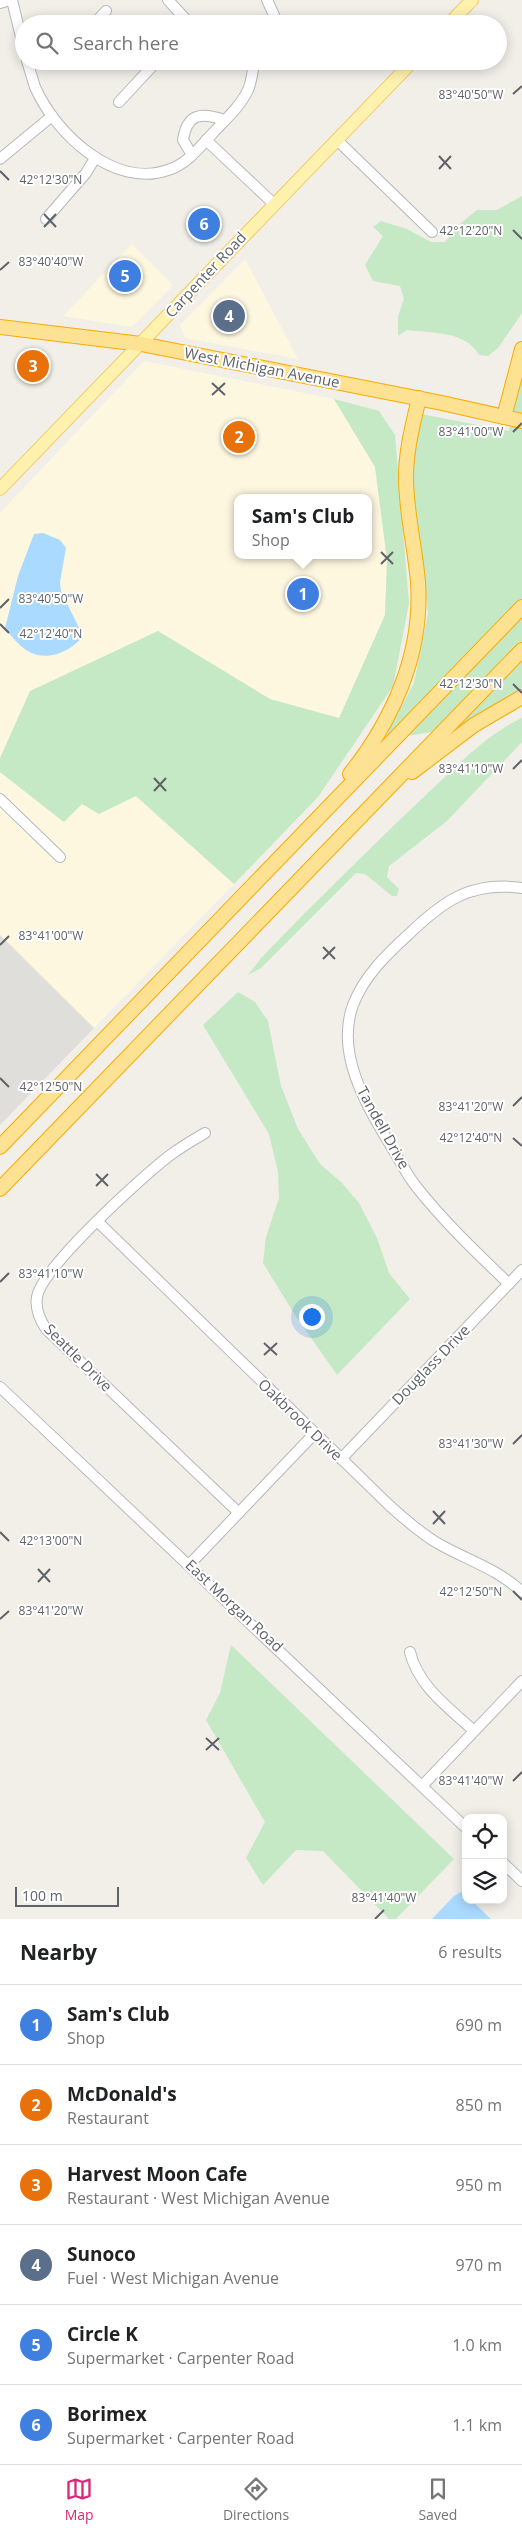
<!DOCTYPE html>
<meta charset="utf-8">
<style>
:root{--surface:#fff;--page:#f2f2f2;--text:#202124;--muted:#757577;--line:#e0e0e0;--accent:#db2777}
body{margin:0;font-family:"Open Sans",sans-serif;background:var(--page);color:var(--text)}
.controls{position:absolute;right:15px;bottom:15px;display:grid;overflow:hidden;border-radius:10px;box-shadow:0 2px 12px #0003}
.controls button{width:45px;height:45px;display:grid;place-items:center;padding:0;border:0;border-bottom:1px solid var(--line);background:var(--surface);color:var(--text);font:25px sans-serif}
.scale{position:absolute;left:15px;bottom:12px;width:104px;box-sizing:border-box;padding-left:5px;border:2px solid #5f6368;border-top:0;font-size:14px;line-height:18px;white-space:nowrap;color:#5f6368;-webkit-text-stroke:4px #fff;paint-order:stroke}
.you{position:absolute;left:311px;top:1316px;width:18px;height:18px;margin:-12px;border:4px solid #fff;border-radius:50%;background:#1a73e8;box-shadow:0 0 0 8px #1a73e833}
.badge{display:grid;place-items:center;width:32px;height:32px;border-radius:50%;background:var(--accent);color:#fff;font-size:16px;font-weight:700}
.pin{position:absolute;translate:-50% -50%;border:2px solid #fff;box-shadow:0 1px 5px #0006}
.popup{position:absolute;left:234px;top:494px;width:138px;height:65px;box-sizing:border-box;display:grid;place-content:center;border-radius:10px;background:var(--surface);filter:drop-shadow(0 1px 4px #0005);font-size:16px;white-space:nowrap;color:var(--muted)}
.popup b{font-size:19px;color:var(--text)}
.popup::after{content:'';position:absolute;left:50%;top:100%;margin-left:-10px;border:10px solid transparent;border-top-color:var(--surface)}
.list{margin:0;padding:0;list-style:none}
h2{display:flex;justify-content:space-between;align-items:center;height:65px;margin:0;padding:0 20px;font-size:21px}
h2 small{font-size:16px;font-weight:400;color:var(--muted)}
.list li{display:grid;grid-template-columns:32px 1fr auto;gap:15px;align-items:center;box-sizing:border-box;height:80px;padding:0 20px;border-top:1px solid var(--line)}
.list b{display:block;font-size:19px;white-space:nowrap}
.list p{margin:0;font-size:16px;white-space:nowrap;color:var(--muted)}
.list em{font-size:16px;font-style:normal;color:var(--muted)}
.icon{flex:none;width:28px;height:28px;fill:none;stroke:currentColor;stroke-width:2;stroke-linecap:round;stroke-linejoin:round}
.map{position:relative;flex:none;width:522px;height:1919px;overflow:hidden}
.search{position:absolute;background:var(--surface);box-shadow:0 2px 12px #0003;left:15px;right:15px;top:15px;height:55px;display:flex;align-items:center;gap:12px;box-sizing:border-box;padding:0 18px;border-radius:28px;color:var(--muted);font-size:19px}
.sheet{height:545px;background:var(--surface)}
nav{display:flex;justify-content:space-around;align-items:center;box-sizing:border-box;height:70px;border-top:1px solid var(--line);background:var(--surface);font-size:14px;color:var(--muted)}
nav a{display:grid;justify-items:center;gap:2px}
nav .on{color:var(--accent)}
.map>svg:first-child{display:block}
</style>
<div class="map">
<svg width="522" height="1919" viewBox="0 0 522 1919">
<rect width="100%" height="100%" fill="#f1efe8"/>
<g fill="#fef7e0" fill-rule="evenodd">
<path d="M132,244L173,285L132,327L63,316Z"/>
<path d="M245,259L298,359L185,338L180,325Z"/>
<path d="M144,361L334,399L375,467L387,560L385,615L339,719L270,699L158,631L31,691L0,758V513ZM238,498H368V555H238Z"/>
<path d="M0,772L63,822L82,804L99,814L135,796L234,884L94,1028L0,935Z"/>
</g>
<path fill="#e0deda" d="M0,935L94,1028L0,1125Z"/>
<g fill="#c5e8c5">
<path d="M522,196V313L498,348L488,356L479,355C467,331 431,333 407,330L398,336V316L404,299L400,286L373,281L365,265L383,236L373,227L381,221L407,229L431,242H445L462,222L477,210H497Z"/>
<path d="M522,374V688L461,727L384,740L414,683L428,613L412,475L421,414L509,431Z"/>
<path d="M334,399L379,411L395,435L409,603L393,686L318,797L234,884L136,796L99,814L82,804L64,822L0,772V758L30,691L158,631L270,699L339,718L385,615L387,560L375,467Z"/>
<path d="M522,718V742L447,821L389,866L387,877L399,889L397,896H392L365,874L356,873L261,968L248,975L262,957C317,900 373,845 430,791C458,765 487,734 522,718Z"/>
<path d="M238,992L255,1002L268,1021L281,1086L298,1129L320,1164L341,1182L359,1203L377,1238L389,1273L410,1299L337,1375L295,1315L263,1263L266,1237L279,1198L278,1172L269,1134L203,1025Z"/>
<path d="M231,1645L454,1859L396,1919H389L323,1851L296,1850L263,1885L246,1858L265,1822L206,1720L220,1693Z"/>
</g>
<g fill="#aadaff">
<path d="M43,533L60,540L66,548L60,582L61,591L83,636C76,645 68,650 57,654C32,661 19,646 5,628L18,576L34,534Z"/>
<path d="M461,1892L466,1895V1900H471L491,1919H432L454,1896Z"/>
</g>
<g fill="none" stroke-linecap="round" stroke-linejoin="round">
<g stroke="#b5b8bc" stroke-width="12">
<g id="minor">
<path d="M12,0L24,49"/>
<path d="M168,0L190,24"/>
<path d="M267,0L274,15L273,24"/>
<path d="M0,3L10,0"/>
<path d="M94,24L106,11"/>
<path d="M27,61C30,70 32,78 35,87C55,133 114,189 168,170C187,164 199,148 212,134C224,121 240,107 248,90C252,81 252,71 255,61"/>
<path d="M119,102L157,61"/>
<path d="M206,140L274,204"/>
<path d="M337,140L432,232"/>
<path d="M192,155L183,140C187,113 202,112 224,120"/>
<path d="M0,159L52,116"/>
<path d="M46,219L86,173L95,158"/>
<path d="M0,799L60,857"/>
<path d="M205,1133C193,1140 181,1147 169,1156C143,1176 42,1267 37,1297C35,1309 40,1320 46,1329L239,1513"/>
<path d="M98,1222L390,1506C406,1520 421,1534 439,1544C467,1560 498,1569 522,1592"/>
<path d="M509,1284C476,1252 443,1221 415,1185C406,1173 399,1159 391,1146C367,1106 335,1054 353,1005C364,976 387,954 409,934C444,900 472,881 522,888"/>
<path d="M0,1387L466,1828"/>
<path d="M341,1459L522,1270"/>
<path d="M189,1565L314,1434"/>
<path d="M410,1652C418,1686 449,1708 474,1731"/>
<path d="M422,1786L522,1681"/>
<path d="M503,1863L522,1881"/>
</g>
</g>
<g stroke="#f2c960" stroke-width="14">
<g id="major">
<path d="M449,24L472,0"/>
<path d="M0,489L413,61"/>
</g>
</g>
<g stroke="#f9ab00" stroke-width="16">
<g id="highway">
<path d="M0,327L141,344L442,403L522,421"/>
<path d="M504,417L522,349"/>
<path d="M412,772L474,725L522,697"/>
<path d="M350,774C393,720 423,653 418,582C415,547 406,512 406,477C406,450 413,424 419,398"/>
<path d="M0,1147L522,607"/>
<path d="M0,1189L522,650"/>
</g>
</g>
<use href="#minor" stroke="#fff" stroke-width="10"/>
<use href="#major" stroke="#fff2af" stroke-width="12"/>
<use href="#highway" stroke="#fde293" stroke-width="14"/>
</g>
<path fill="none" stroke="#5f6368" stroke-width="2" d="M513,94L522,86M439,156L451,169M439,169L451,156M0,171L9,180M44,214L56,227M44,227L56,214M513,230L522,239M0,270L9,262M212,383L225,395M212,395L225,383M513,432L522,423M381,552L393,564M381,564L393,552M0,608L9,599M0,624L9,633M513,684L522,693M513,769L522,760M154,778L166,791M154,791L166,778M0,945L9,936M323,947L335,959M323,959L335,947M0,1078L9,1087M513,1106L522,1097M513,1138L522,1146M96,1174L108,1186M96,1186L108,1174M0,1282L9,1273M264,1343L277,1355M264,1355L277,1343M513,1444L522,1435M433,1511L445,1524M433,1524L445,1511M0,1532L9,1541M38,1569L50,1582M38,1582L50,1569M513,1591L522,1600M0,1619L9,1611M206,1738L219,1750M206,1750L219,1738M513,1781L522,1772M375,1919L384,1910"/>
<g text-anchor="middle" stroke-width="4" stroke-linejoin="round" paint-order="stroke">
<g font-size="15" fill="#5f6368" stroke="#fff">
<text transform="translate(206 275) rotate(-47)" y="5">Carpenter Road</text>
<text transform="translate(262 368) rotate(11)" y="5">West Michigan Avenue</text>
<text transform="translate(383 1128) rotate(61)" y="5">Tandell Drive</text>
<text transform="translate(78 1358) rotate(45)" y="5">Seattle Drive</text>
<text transform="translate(431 1365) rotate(-46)" y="5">Douglass Drive</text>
<text transform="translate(300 1420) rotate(44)" y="5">Oakbrook Drive</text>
<text transform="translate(234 1606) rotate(43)" y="5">East Morgan Road</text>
</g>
</g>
<g font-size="12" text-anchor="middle" fill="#5f6368" stroke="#fff" stroke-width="4" stroke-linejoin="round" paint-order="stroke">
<text x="471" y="99">83°40'50"W</text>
<text x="51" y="184">42°12'30"N</text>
<text x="471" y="235">42°12'20"N</text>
<text x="51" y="266">83°40'40"W</text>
<text x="471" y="436">83°41'00"W</text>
<text x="51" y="603">83°40'50"W</text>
<text x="51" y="638">42°12'40"N</text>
<text x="471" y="688">42°12'30"N</text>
<text x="471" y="773">83°41'10"W</text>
<text x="51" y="940">83°41'00"W</text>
<text x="51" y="1091">42°12'50"N</text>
<text x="471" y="1111">83°41'20"W</text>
<text x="471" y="1142">42°12'40"N</text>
<text x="51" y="1278">83°41'10"W</text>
<text x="471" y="1448">83°41'30"W</text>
<text x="51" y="1545">42°13'00"N</text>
<text x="471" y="1596">42°12'50"N</text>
<text x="51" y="1615">83°41'20"W</text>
<text x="471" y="1785">83°41'40"W</text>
<text x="384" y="1902">83°41'40"W</text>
</g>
</svg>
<div class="controls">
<button><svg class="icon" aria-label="locate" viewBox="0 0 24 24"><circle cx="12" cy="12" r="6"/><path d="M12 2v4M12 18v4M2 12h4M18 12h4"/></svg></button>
<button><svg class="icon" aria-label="layers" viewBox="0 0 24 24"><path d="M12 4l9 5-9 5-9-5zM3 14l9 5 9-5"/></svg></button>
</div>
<div class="scale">100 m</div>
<div class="you"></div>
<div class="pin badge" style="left:303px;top:594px;background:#3f7fe0">1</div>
<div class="popup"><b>Sam's Club</b>Shop</div>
<div class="pin badge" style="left:239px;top:437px;background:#e8710a">2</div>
<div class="pin badge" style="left:33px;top:366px;background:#e8710a">3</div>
<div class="pin badge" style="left:229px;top:316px;background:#5c6f8a">4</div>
<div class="pin badge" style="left:125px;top:276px;background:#3f7fe0">5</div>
<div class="pin badge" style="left:204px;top:224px;background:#3f7fe0">6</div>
<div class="search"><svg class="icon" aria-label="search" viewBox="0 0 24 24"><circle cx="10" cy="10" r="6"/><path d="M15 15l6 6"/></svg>Search here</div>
</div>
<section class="sheet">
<h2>Nearby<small>6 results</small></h2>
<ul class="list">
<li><span class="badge" style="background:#3f7fe0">1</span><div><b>Sam's Club</b><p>Shop</p></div><em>690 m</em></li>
<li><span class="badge" style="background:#e8710a">2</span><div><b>McDonald's</b><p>Restaurant</p></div><em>850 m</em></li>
<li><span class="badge" style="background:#e8710a">3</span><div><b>Harvest Moon Cafe</b><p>Restaurant · West Michigan Avenue</p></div><em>950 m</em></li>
<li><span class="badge" style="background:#5c6f8a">4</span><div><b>Sunoco</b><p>Fuel · West Michigan Avenue</p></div><em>970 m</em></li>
<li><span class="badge" style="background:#3f7fe0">5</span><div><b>Circle K</b><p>Supermarket · Carpenter Road</p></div><em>1.0 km</em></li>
<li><span class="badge" style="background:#3f7fe0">6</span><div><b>Borimex</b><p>Supermarket · Carpenter Road</p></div><em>1.1 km</em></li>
</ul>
</section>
<nav>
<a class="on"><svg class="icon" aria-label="map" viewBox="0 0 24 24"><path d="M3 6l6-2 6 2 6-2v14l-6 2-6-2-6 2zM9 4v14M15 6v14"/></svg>Map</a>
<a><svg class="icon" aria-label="directions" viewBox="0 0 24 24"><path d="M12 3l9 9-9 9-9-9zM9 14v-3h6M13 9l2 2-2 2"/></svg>Directions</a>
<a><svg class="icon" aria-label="saved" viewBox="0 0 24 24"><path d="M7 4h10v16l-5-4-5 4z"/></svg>Saved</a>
</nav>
